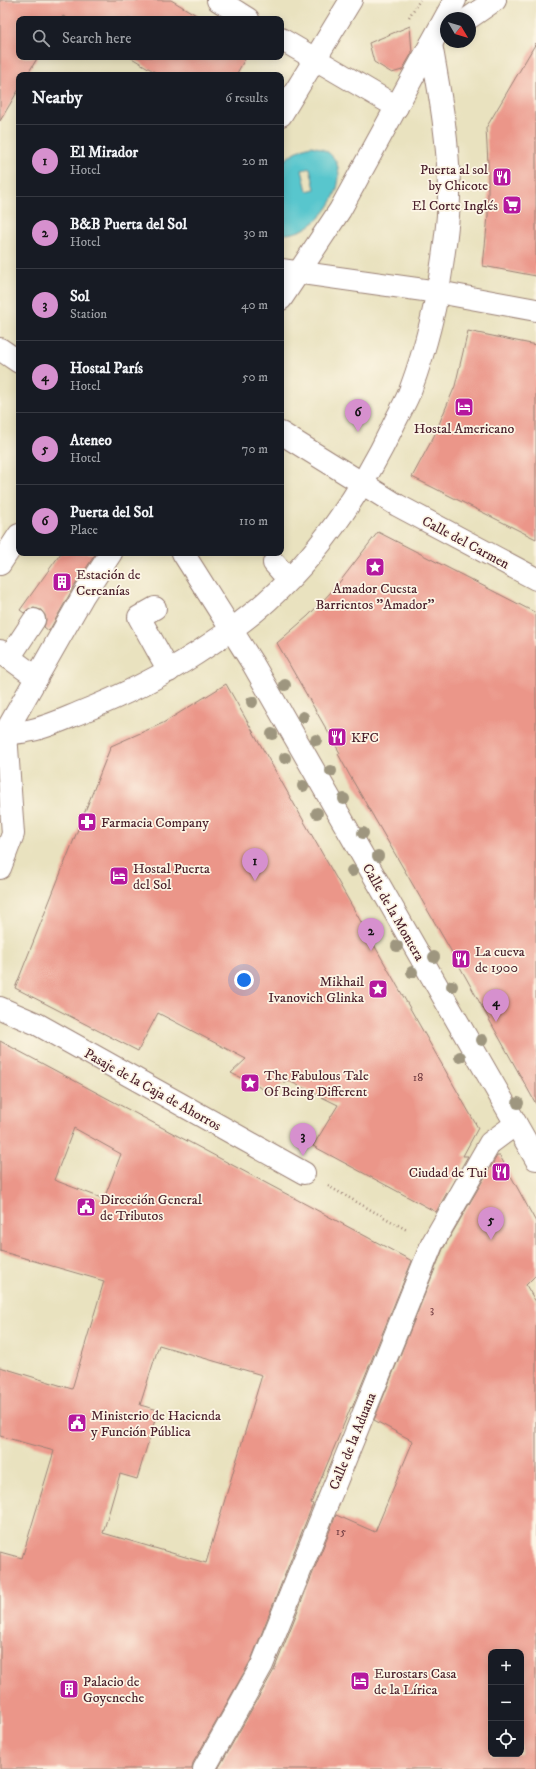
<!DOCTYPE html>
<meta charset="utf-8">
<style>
:root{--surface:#171b24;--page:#20242c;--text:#f1f3f6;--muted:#9ea1a6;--line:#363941;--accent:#d690ce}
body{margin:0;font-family:"IM FELL DW Pica",serif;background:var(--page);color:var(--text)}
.controls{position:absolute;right:12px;bottom:12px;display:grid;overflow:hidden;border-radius:8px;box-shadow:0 2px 10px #0003}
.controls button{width:36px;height:36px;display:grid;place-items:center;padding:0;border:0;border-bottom:1px solid var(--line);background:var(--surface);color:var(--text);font:20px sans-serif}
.compass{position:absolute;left:440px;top:12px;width:36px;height:36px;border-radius:50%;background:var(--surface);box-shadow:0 2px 10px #0003;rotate:128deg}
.you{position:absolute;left:244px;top:980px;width:14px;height:14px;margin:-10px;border:3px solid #fff;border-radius:50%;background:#1a73e8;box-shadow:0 0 0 6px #1a73e833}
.badge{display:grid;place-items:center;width:26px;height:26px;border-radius:50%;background:var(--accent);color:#111;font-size:13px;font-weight:700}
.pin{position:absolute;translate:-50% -33px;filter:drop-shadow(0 1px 2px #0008)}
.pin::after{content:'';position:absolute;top:21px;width:14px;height:12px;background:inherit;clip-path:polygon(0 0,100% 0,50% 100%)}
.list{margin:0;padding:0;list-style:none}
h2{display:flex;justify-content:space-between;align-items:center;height:52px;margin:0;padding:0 16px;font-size:17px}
h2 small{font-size:13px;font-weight:400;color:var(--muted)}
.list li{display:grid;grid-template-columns:26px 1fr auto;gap:12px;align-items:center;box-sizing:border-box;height:72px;padding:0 16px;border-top:1px solid var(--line)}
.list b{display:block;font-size:15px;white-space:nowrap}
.list p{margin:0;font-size:13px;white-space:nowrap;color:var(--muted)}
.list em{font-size:13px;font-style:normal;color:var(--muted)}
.icon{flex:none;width:22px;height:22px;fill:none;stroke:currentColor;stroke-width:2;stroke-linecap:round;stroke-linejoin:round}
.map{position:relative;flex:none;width:536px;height:1769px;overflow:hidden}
.search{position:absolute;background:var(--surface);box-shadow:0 2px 10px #0003;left:16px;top:16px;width:268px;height:44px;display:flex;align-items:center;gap:10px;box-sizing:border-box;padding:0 14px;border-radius:8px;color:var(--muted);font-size:15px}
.panel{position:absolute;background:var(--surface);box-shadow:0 2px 10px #0003;left:16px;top:72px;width:268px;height:484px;border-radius:8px}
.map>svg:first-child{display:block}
</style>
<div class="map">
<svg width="536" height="1769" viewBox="0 0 536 1769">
<rect width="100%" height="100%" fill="#fcf5e5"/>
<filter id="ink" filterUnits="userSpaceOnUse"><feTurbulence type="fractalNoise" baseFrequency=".025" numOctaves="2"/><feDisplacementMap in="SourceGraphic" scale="8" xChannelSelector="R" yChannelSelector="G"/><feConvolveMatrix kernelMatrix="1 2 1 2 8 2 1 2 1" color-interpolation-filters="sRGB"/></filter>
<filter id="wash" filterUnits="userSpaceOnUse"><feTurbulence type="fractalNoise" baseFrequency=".012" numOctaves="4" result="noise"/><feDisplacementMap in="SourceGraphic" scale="16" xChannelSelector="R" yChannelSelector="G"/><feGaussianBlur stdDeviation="0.9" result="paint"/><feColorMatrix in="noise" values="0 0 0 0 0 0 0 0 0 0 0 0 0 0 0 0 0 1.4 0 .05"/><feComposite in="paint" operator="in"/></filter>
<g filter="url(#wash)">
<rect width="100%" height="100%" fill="#e9e2bf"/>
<path fill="#58c6cd" stroke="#51727c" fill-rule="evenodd" d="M311,146C367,154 329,236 282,234L281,164C289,155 299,149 311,146ZM310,168L315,189L307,191L302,170Z"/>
<g id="blocks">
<g fill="#eb9689" fill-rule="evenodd">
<path d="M0,0H171L203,19H68L63,16L61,19H19V57H38L27,75H19V89L0,121Z"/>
<path d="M410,26L412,53L402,70L392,73L374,62L369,43Z"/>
<path d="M536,43V276L483,266L488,216V163L486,128Z"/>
<path d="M130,57H246L236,75H160Z"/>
<path d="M468,331L536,345V539L412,477L434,436L455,386Z"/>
<path d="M378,532L536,613V1104L450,949L350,776L338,754L340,753L277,643L308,616L335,588Z"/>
<path d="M61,553H96L72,590L49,631L44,627L46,620L45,615L41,610L34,608L28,609L24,613L20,610Z"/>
<path d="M226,684L478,1128L463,1156H468L436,1212L313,1146L338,1105L287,1080L271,1093L231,1073L246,1059L158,1013L138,1051L15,988L111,746L163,723Z"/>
<path d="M0,1041L412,1261L352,1408L351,1407L311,1503L313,1504L251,1660L193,1763L192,1769H0V1552L22,1558L54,1451L0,1436V1367L72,1389L104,1281L0,1251ZM74,1128L121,1154L104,1199L54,1180ZM159,1345L262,1375L206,1563L103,1533L120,1474L137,1479L158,1410L140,1405Z"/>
<path d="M497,1156H500L536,1222V1275L526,1285L536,1302V1769H218L274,1670L336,1515L375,1532L413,1441L374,1420L443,1249ZM491,1652H521V1754H491Z"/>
</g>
</g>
</g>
<g filter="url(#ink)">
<use href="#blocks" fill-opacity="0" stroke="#9a8075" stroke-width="1"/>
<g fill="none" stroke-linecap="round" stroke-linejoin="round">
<g stroke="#9a8075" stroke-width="24">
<g id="minor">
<path d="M218,0L248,19"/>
<path d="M469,18L495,0"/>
<path d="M281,39L397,107"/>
<path d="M281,115L351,0"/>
<path d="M281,270L438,292L536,310"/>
<path d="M281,299L340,210L455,0"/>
<path d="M0,349L19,362"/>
<path d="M281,433L397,505L536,579"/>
<path d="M183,553L253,664L536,1159"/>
<path d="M274,563L288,579"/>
<path d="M0,564L19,535"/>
<path d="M155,608L139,617L169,671"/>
<path d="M0,651L37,678"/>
<path d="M9,658L34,620"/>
<path d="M0,734C9,733 18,733 27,731C45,728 62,720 79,713C122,696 159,678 197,653C221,637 245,621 267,601C321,552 363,489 394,424C399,413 406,402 410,391C426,348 437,303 443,258C446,237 449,215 449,194C449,143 440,94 431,44"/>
<path d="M0,742L83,596L111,553"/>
<path d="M0,868L13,834L6,733"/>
<path d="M0,1008L37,1024L304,1173"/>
<path d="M204,1769L262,1665L432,1244L490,1143L516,1124"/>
</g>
</g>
<g stroke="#9a8075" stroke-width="2.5" stroke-dasharray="1 3" stroke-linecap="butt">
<path d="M409,17L420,0"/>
<path d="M328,1186L407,1230"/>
</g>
<use href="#minor" stroke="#fff" stroke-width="22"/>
</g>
<g fill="#9e967f">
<circle cx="285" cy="685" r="6"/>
<circle cx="252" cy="702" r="6"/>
<circle cx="303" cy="717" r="6"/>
<circle cx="272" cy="734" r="6"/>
<circle cx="316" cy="740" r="6"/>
<circle cx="285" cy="758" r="6"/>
<circle cx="331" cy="771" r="6"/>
<circle cx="303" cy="786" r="6"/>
<circle cx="344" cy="799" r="6"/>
<circle cx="317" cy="813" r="6"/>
<circle cx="363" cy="833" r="6"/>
<circle cx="378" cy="856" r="6"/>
<circle cx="352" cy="871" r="6"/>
<circle cx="397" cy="946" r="6"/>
<circle cx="434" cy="957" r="6"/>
<circle cx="412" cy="972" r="6"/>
<circle cx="452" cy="986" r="6"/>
<circle cx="482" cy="1040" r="6"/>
<circle cx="460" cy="1057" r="6"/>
<circle cx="518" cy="1103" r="6"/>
</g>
</g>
<defs>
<g id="restaurant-square" transform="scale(1)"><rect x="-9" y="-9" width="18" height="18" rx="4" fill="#b5179e" stroke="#fcf5e5"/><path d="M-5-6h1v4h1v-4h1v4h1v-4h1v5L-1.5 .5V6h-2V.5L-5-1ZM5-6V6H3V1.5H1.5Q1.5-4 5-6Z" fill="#fff"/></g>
<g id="supermarket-square" transform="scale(1)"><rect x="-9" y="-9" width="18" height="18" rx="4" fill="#b5179e" stroke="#fcf5e5"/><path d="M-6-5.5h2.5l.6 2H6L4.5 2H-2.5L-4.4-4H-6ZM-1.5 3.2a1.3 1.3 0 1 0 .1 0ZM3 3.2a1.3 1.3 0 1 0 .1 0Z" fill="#fff"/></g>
<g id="hotel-square" transform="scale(1)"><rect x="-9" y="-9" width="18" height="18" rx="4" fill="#b5179e" stroke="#fcf5e5"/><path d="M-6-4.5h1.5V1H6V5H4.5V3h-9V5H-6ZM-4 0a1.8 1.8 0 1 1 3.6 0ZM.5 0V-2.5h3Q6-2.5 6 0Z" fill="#fff"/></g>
<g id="sight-square" transform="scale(1)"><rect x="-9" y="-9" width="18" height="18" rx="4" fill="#b5179e" stroke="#fcf5e5"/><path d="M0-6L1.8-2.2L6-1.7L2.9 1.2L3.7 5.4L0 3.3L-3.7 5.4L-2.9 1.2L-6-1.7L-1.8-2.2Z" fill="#fff"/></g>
<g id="building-square" transform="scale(1)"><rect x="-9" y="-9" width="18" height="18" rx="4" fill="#b5179e" stroke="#fcf5e5"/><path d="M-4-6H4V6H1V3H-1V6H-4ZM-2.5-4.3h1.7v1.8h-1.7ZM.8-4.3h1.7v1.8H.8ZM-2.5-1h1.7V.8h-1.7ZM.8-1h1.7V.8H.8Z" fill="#fff"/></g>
<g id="pharmacy-square" transform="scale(1)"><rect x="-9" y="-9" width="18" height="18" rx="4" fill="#b5179e" stroke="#fcf5e5"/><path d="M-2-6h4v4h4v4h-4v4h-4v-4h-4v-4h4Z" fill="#fff"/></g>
<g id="civic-square" transform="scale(1)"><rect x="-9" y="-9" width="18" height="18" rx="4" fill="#b5179e" stroke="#fcf5e5"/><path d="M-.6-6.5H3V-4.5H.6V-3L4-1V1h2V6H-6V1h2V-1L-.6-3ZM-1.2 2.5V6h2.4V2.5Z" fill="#fff"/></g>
</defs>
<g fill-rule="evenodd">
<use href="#restaurant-square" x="502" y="177"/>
<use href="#supermarket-square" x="512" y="205"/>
<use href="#hotel-square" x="464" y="407"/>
<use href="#sight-square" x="375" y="567"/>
<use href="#building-square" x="62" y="582"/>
<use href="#restaurant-square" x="337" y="737"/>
<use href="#pharmacy-square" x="87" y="822"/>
<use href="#hotel-square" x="119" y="876"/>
<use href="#restaurant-square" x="461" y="959"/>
<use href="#sight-square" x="378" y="989"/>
<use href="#sight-square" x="250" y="1083"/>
<use href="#restaurant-square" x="501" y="1172"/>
<use href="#civic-square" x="86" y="1207"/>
<use href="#civic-square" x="77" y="1423"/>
<use href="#hotel-square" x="360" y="1681"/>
<use href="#building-square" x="69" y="1689"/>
</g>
<g text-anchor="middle" stroke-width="3.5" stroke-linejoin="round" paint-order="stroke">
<g font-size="12" fill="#723d42">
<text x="418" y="1081">18</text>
<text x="432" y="1313">3</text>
<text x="341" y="1535">15</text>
</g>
<g font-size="14" fill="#4a1f2b" stroke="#fcf5e5" text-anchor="start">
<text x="488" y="174" text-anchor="end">Puerta al sol<tspan x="488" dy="16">by Chicote</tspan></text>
<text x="498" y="210" text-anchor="end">El Corte Inglés</text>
<text x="464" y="433" text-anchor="middle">Hostal Americano</text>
<text x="76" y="579">Estación de<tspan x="76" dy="16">Cercanías</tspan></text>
<text x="375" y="593" text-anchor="middle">Amador Cuesta<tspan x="375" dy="16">Barrientos "Amador"</tspan></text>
<text x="351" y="742">KFC</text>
<text x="101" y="827">Farmacia Company</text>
<text x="133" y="873">Hostal Puerta<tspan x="133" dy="16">del Sol</tspan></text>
<text x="475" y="956">La cueva<tspan x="475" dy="16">de 1900</tspan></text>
<text x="364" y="986" text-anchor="end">Mikhail<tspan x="364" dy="16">Ivanovich Glinka</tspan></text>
<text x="264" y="1080">The Fabulous Tale<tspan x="264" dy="16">Of Being Different</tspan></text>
<text x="487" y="1177" text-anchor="end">Ciudad de Tui</text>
<text x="100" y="1204">Dirección General<tspan x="100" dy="16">de Tributos</tspan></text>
<text x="91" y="1420">Ministerio de Hacienda<tspan x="91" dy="16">y Función Pública</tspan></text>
<text x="374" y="1678">Eurostars Casa<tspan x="374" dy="16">de la Lírica</tspan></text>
<text x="83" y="1686">Palacio de<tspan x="83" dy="16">Goyeneche</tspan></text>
</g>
<g font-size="14" fill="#4a1f2b" stroke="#fcf5e5">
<text transform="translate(466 542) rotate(28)" y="5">Calle del Carmen</text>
<text transform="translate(394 912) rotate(60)" y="5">Calle de la Montera</text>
<text transform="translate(153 1089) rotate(29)" y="5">Pasaje de la Caja de Ahorros</text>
<text transform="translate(352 1441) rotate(-68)" y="5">Calle de la Aduana</text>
</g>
</g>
</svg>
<div class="controls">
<button>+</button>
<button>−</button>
<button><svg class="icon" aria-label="locate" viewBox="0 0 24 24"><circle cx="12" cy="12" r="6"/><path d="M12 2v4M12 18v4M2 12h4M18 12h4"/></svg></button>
</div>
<svg class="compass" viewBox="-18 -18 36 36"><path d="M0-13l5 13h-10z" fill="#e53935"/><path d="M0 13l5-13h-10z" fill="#9ea1a6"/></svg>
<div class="you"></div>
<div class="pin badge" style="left:255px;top:881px">1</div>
<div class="pin badge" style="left:371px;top:951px">2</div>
<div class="pin badge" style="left:303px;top:1156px">3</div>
<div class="pin badge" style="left:496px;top:1022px">4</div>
<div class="pin badge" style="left:491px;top:1240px">5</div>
<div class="pin badge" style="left:358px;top:432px">6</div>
<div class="search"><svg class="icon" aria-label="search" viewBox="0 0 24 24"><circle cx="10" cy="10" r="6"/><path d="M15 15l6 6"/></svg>Search here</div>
<section class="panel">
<h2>Nearby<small>6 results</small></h2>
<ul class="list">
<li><span class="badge">1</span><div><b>El Mirador</b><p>Hotel</p></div><em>20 m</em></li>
<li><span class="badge">2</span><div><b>B&amp;B Puerta del Sol</b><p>Hotel</p></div><em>30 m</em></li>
<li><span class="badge">3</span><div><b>Sol</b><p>Station</p></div><em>40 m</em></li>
<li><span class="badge">4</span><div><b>Hostal París</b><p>Hotel</p></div><em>50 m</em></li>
<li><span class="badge">5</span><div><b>Ateneo</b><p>Hotel</p></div><em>70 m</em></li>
<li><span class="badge">6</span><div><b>Puerta del Sol</b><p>Place</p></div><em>110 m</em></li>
</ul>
</section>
</div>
